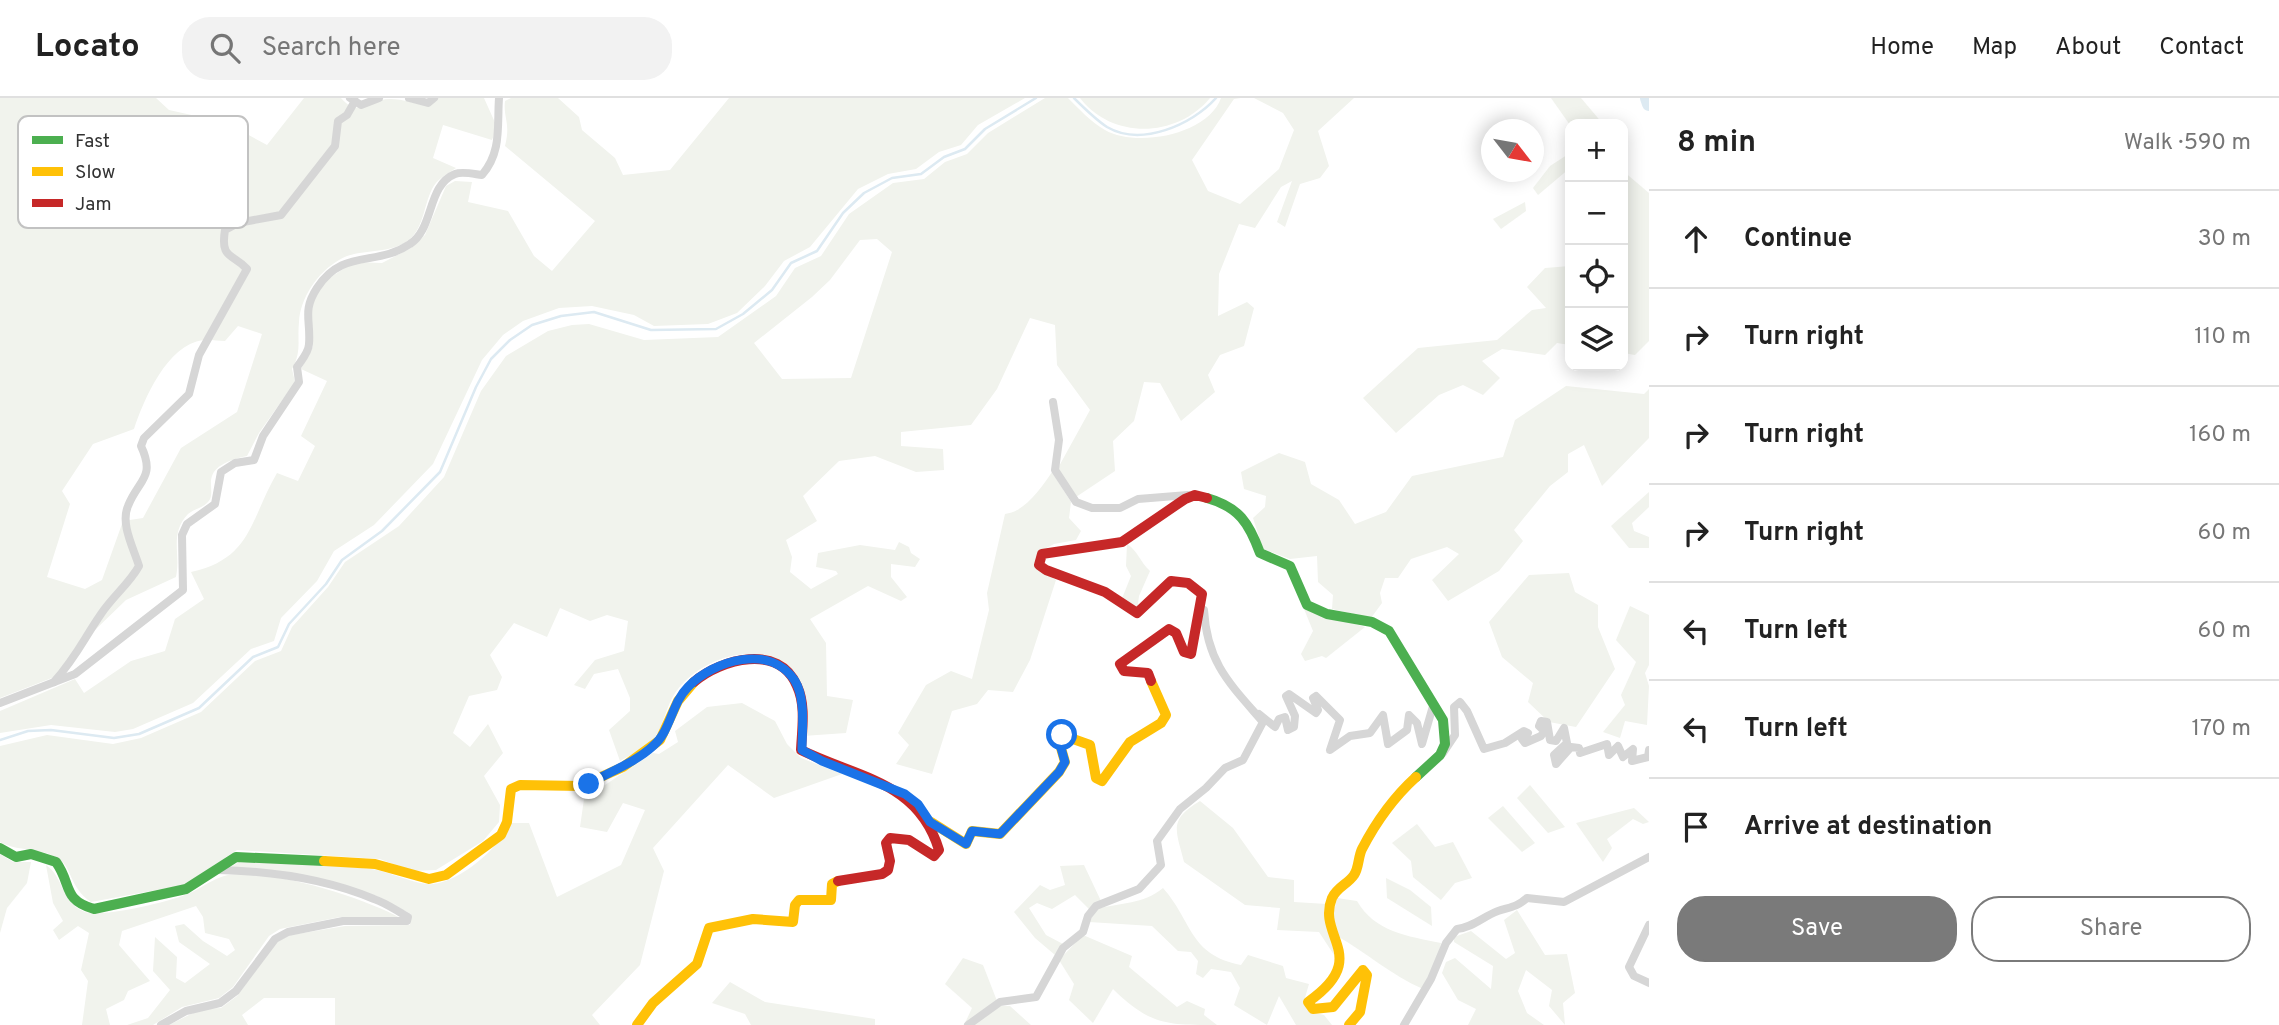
<!DOCTYPE html>
<meta charset="utf-8">
<style>
:root{--surface:#fff;--page:#f2f2f2;--text:#222;--muted:#767676;--line:#e0e0e0;--accent:#7a7a7a}
body{margin:0;font-family:Overpass,sans-serif;background:var(--page);color:var(--text)}
.controls{position:absolute;right:21px;top:21px;display:grid;overflow:hidden;border-radius:14px;box-shadow:0 4px 18px #0003}
.controls button{width:63px;height:63px;display:grid;place-items:center;padding:0;border:0;border-bottom:2px solid var(--line);background:var(--surface);color:var(--text);font:35px sans-serif}
.compass{position:absolute;left:1481px;top:21px;width:63px;height:63px;border-radius:50%;background:var(--surface);box-shadow:0 4px 18px #0003;rotate:121deg}
.stop{position:absolute;width:21px;height:21px;margin:-16px;border:5px solid #1a73e8;border-radius:50%;background:#fff}
.stop.end{background:#1a73e8;border-color:#fff;box-shadow:0 2px 7px #0008}
.list{margin:0;padding:0;list-style:none}
h2{display:flex;justify-content:space-between;align-items:center;height:91px;margin:0;padding:0 28px;font-size:30px}
h2 small{font-size:23px;font-weight:400;color:var(--muted)}
.list li{display:grid;grid-template-columns:46px 1fr auto;gap:21px;align-items:center;box-sizing:border-box;height:98px;padding:0 28px;border-top:2px solid var(--line)}
.list b{display:block;font-size:26px;white-space:nowrap}
.list em{font-size:23px;font-style:normal;color:var(--muted)}
.actions{display:flex;gap:14px;padding:21px 28px}
.actions a{flex:1;padding:16px 0;border:2px solid var(--accent);border-radius:28px;text-align:center;font-size:24px;color:var(--accent)}
.actions .main{background:var(--accent);color:#fff}
.icon{flex:none;width:38px;height:38px;fill:none;stroke:currentColor;stroke-width:2;stroke-linecap:round;stroke-linejoin:round}
.map{position:relative;flex:none;width:1649px;height:927px;overflow:hidden}
header{display:flex;align-items:center;gap:42px;box-sizing:border-box;height:98px;padding:0 35px;background:var(--surface);border-bottom:2px solid var(--line)}
header strong{font-size:33px}
nav{display:flex;gap:38px;margin-inline-start:auto;font-size:24px}
.search{width:490px;height:63px;background:var(--page);display:flex;align-items:center;gap:18px;box-sizing:border-box;padding:0 24px;border-radius:28px;color:var(--muted);font-size:26px}
main{display:flex}
aside{flex:1;background:var(--surface)}
.map>svg:first-child{display:block}
</style>
<header>
<strong>Locato</strong>
<div class="search"><svg class="icon" aria-label="search" viewBox="0 0 24 24"><circle cx="10" cy="10" r="6"/><path d="M15 15l6 6"/></svg>Search here</div>
<nav><a>Home</a><a>Map</a><a>About</a><a>Contact</a></nav>
</header>
<main>
<div class="map">
<svg width="1649" height="927" viewBox="0 0 1649 927">
<rect width="100%" height="100%" fill="#fff"/>
<g fill="#f1f3ed" fill-rule="evenodd">
<path d="M0,0H156L169,12L196,18L234,43L245,35L267,47L304,0H341C359,21 370,1 390,1C404,1 415,6 428,8L438,0H484L497,29L492,42L443,27L433,60L456,70C447,76 437,81 432,91C423,109 424,132 406,144C385,157 358,150 339,162C318,174 300,200 299,224C297,243 302,253 292,271L295,284L259,335L247,358C191,370 221,393 207,405C202,410 194,411 188,416C169,436 181,455 176,479L126,502L95,532L57,578L0,600ZM238,228L262,236L237,314L181,350L143,420L123,423L102,482L85,491L47,479L70,406L62,393L93,346L134,331C144,301 167,247 203,242C210,241 218,243 225,243Z"/>
<path d="M511,0H558L579,19L582,32L615,60L623,77L670,72L729,0H1025L978,27L961,47L939,54L916,71L888,76L858,91L810,149L784,163L765,188L737,215L708,226L654,228L634,217L592,208L559,210L523,223L503,237L482,262L433,366L374,427L334,453L317,483L281,520L274,543L251,551L193,605L133,631L115,634L51,627L0,635V613L75,581L84,595L131,563L165,553L175,521L204,501L191,474C252,461 250,421 277,375L298,383L315,348L301,338L327,283L301,271L313,249L309,212L319,191L328,181L354,164L382,165L411,150L425,137L446,88L455,83L472,84L468,104L508,113L534,158L552,173L595,123L505,48C511,25 503,20 505,3Z"/>
<path d="M1045,0H1068C1079,11 1091,24 1105,32C1136,50 1208,37 1221,0H1241L1234,1L1192,62L1208,93L1240,106L1279,71L1294,32L1283,15L1254,0H1354L1318,33L1329,68L1320,80L1300,86L1285,129L1277,124L1292,83L1281,89L1255,130L1239,126L1219,176L1218,218L1247,204L1254,210L1244,248L1220,257L1208,277L1215,294L1181,323L1160,285L1144,284L1134,323L1113,343L1115,373L1076,399L1058,370L1090,312L1057,267L1055,227L1030,220L997,291L971,327L901,334V348L943,351L944,372L916,374L875,358L839,363L803,398L817,423L786,442L792,459L790,474L811,491L838,476L836,473L816,469L818,455L860,447L895,452L899,444L909,449L911,455L920,461L915,469L891,466V479L907,499L901,503L868,488L810,521L826,545L827,598L853,602L846,635L803,638C802,601 809,572 768,559C737,549 698,566 678,591C665,607 665,628 652,643C644,652 630,657 620,663L609,632L630,613V600L618,571L594,576L585,591L574,587L595,562L624,553L628,523L607,517L590,523L560,510L547,539L514,525L490,557L502,579L497,592L469,598L453,635L470,649L488,626L503,655L484,678L500,707L499,724L483,743L436,772L411,773L380,761L237,752L184,787L91,804C69,789 72,769 59,761C41,749 18,754 0,744V648L47,637L113,646L141,640L201,614L255,563L281,553L292,529L328,489L345,464L399,428L444,379L481,293L506,258L548,233L572,227L589,226L644,242L718,239L776,198L795,170L821,158L849,116L893,85L924,81L945,64L967,56L988,35ZM877,141L892,154L851,280L782,281L754,245L812,199L830,182L860,142Z"/>
<path d="M1080,0H1210C1177,40 1112,42 1080,0Z"/>
<path d="M1551,0H1581L1603,26L1570,27Z"/>
<path d="M1570,55V70L1538,97L1533,90L1550,68Z"/>
<path d="M1623,73L1649,95V243L1635,257L1623,255Z"/>
<path d="M1525,104L1526,113L1501,131L1493,121Z"/>
<path d="M1570,168V247L1557,245L1545,257L1502,251L1482,263L1500,280L1483,297L1463,287L1439,297L1396,335L1363,300L1418,250L1497,242L1532,212L1546,210L1527,189L1545,170Z"/>
<path d="M1566,288L1644,296L1649,291V340L1602,388L1584,347L1568,356V374L1550,388L1514,432L1523,443L1499,473L1448,503L1432,482L1459,456L1447,449L1411,461L1398,480H1385L1380,495L1382,505L1371,520L1332,511L1333,497L1318,484L1317,458L1290,461L1263,451L1253,420L1265,409L1266,398L1244,391L1241,374L1279,355L1305,364L1311,386L1339,402L1355,426L1386,414L1412,378L1503,359L1515,322Z"/>
<path d="M1052,374L1071,404L1069,420L1081,433L1076,442L1054,446L1041,453V473L1056,482L1030,562L1013,594L988,592L977,606L952,613L932,676L896,666L909,647L898,635L926,587L951,573L972,581L989,512L987,495L1005,416C1025,414 1041,390 1052,374Z"/>
<path d="M1649,394V409L1632,425L1634,433L1649,439V450H1629L1611,428Z"/>
<path d="M1127,446C1138,453 1140,464 1150,473L1139,498L1137,513L1121,503L1131,478L1126,468Z"/>
<path d="M1569,475L1575,494L1598,507V529L1615,571L1576,629L1549,624L1528,604L1533,585L1502,559L1489,524L1529,477Z"/>
<path d="M1630,508L1649,517V567L1645,575L1649,588L1647,627L1625,623L1620,640L1603,634L1625,607L1621,597L1636,564L1616,542Z"/>
<path d="M1304,511L1365,529L1326,560L1322,558L1305,563L1301,556L1313,533Z"/>
<path d="M742,605L775,623L787,646L801,660L842,676L774,700L728,667L653,750L664,773L640,867L592,917L600,927H335V900H264L242,917L248,927H169L201,911L221,910L237,898L278,843L291,837L345,828L410,827L411,816L377,798L347,788L230,769L243,762C285,765 328,766 371,771C389,773 417,788 433,786C460,784 500,749 511,725H529L557,799L621,767L645,712L623,705L607,734L580,729L584,701L653,655L659,656L678,644L675,633L707,609Z"/>
<path d="M1530,687L1565,729L1548,735L1517,700Z"/>
<path d="M1200,703L1233,730L1268,779L1294,782V804L1327,806L1334,857L1319,834L1277,832L1280,810L1245,807L1184,764C1176,732 1168,722 1200,703Z"/>
<path d="M1503,708L1535,745L1522,754L1488,720Z"/>
<path d="M1634,710L1649,724L1643,726L1633,721L1607,741L1612,750L1603,764L1576,725Z"/>
<path d="M1417,726L1435,749L1453,744L1472,780L1455,785L1441,802L1413,779L1411,763L1392,745Z"/>
<path d="M0,756L13,764H31L27,785L7,810L0,835Z"/>
<path d="M46,767C64,779 61,805 85,814C102,820 173,803 190,795C201,790 213,781 224,778C264,768 365,800 400,820L340,819L280,831L269,838L233,889L219,900L182,909L153,927H127L148,920L170,892L153,873L155,839L177,859L176,880L185,885L210,866L179,844L175,828L184,826L203,843L227,858L235,852L229,841L205,835L203,819L196,808L122,833L119,847L150,883L128,893L124,902L106,911L110,927H82L88,883L81,872L89,835L78,828L59,842L53,832L63,823L53,805Z"/>
<path d="M1084,767L1101,803L1089,811L1075,797L1052,811L1037,805L1029,810L1046,837L1063,846L1055,857L1035,840L1014,814L1040,787L1050,792L1065,787L1060,768Z"/>
<path d="M1386,780L1410,792L1431,809L1432,828L1387,800Z"/>
<path d="M1163,790C1193,824 1189,857 1241,867L1248,857L1283,868L1286,880L1309,886L1304,903L1311,914L1324,917L1332,927H1296L1279,898L1267,927L1234,907L1240,890L1231,874L1211,871L1203,880L1196,876L1198,863L1191,854L1178,853L1152,828L1089,824L1097,811C1122,804 1142,807 1163,790Z"/>
<path d="M1337,800L1357,803C1375,834 1407,838 1441,845L1437,863L1423,891C1391,877 1367,855 1337,838L1333,818Z"/>
<path d="M1517,812L1545,857L1567,856L1575,895L1563,905L1565,927L1549,908L1552,892L1526,872L1518,893L1527,915L1544,927H1468L1476,911L1458,902L1442,875L1446,864L1455,860L1491,891L1493,868L1454,844V839L1471,833L1506,861L1515,855L1504,822Z"/>
<path d="M1083,837L1132,858L1129,869L1177,909L1187,903L1205,911L1204,917L1217,927C1166,927 1150,927 1113,891L1093,925L1069,902L1074,886L1059,862Z"/>
<path d="M963,860L983,867L997,903L965,925L972,910L945,886Z"/>
<path d="M730,884L765,904L875,921V927H751L745,916L712,905Z"/>
<path d="M1001,908H1010L1031,927H973Z"/>
</g>
<g fill="none" stroke-linecap="round" stroke-linejoin="round">
<g stroke="#ddeaf2" stroke-width="2.5">
<path d="M1074,0C1084,10 1095,21 1107,29C1141,49 1192,27 1216,0"/>
<path d="M0,642L28,633L51,632L114,640L139,636L199,610L253,559L278,549L289,526L326,486L342,462L382,433L440,374L476,289L491,261L510,242L532,227L561,218L594,214L651,232L716,231L743,216L772,192L791,165L817,153L843,115L864,95L892,80L921,76L944,59L965,51L985,31L1036,0"/>
</g>
<path stroke="#ddeaf2" stroke-width="14" d="M1647,0L1649,6"/>
<g stroke="#d6d6d6" stroke-width="8">
<path d="M350,0L361,7L379,0"/>
<path d="M409,0L428,5L434,0"/>
<path d="M1053,304L1059,342L1055,372L1076,404L1092,410H1120L1138,401L1188,397"/>
<path d="M54,584C77,558 83,542 101,516C113,498 129,486 139,468C134,451 120,426 128,408C138,382 156,380 141,348L144,340L189,296L199,257L247,171C233,155 220,162 225,132L238,125L281,117L335,48L338,23L347,17L355,3"/>
<path d="M0,605L75,576L183,492L182,437L187,426L215,406L221,374L235,365L254,362L263,338L299,284L297,269C301,263 309,254 309,246C311,222 302,213 317,190C343,150 376,169 410,146C434,131 427,87 455,76C462,73 474,76 482,77C502,54 497,28 499,0"/>
<path d="M1259,616L1275,629L1279,621L1285,619L1288,632L1294,629L1295,618L1286,598L1289,596L1316,615L1318,612L1313,600L1316,598L1340,622L1330,652L1350,638L1370,635L1383,617L1388,646L1407,632L1409,617L1417,625L1422,646L1433,608"/>
<path d="M1443,655L1455,637L1454,609L1460,604L1467,613L1484,651L1505,645L1524,633L1528,635L1522,641L1525,645L1541,638L1544,633L1539,628L1541,623L1547,624L1550,642L1556,643L1564,630L1567,645L1554,657L1556,666L1571,649L1579,650L1580,655L1607,646L1609,657L1618,648L1623,659L1633,651L1632,663L1648,659L1649,652"/>
<path d="M1649,827L1629,869L1634,878L1649,885"/>
<path d="M161,927L186,913L220,905L236,893L275,841L288,834L343,823H407L408,819C397,813 386,805 374,801C326,781 270,773 218,772"/>
<path d="M968,927L1000,904L1036,899L1063,850L1083,834L1088,818L1096,808L1139,791L1161,767L1157,743L1180,711L1206,690L1225,670L1243,662L1263,624C1230,586 1207,565 1204,512"/>
<path d="M1404,927L1431,881L1446,845L1457,831C1474,829 1482,819 1498,813C1510,809 1517,809 1527,800L1564,804L1649,759"/>
</g>
<g stroke="#4caf50" stroke-width="10">
<path d="M1207,400C1239,409 1249,425 1260,455L1290,468L1307,507L1327,516L1372,524L1389,533L1443,622L1445,646L1440,657L1416,679"/>
<path d="M0,750L16,759L31,756L56,764C72,786 62,802 94,811L186,791L236,759L324,763"/>
</g>
<g stroke="#ffc107" stroke-width="10">
<path d="M931,724L966,746L972,733L1000,736L1059,674L1065,664L1059,643L1062,637L1090,647L1096,680L1102,683L1130,644L1161,625L1166,617L1151,583"/>
<path d="M324,763L375,766L429,781L446,777L501,737L507,724L511,691L520,687L581,688L623,669L660,642L678,603L694,584"/>
<path d="M637,927L653,905L697,866L709,830L753,821L793,824L795,807L799,802H831L832,786L838,783"/>
<path d="M1349,927L1360,914L1367,877L1363,872L1333,909L1313,911L1308,904C1372,859 1316,839 1332,800C1337,789 1348,786 1354,777C1359,770 1358,759 1362,751C1376,724 1394,699 1416,679"/>
</g>
<g stroke="#c62828" stroke-width="10">
<path d="M1151,583L1148,575L1124,573L1120,566L1169,531L1176,535L1184,554L1191,556L1202,496L1188,485L1171,483L1137,515L1105,494L1046,472L1039,467L1042,456L1122,444L1185,401L1195,397L1207,400"/>
<path d="M694,584C721,561 779,545 797,588C806,607 802,631 801,652C858,680 918,683 939,752L934,758L909,742L890,740L886,745L890,763L888,772L882,776L838,783"/>
</g>
</g>
<g fill="none" stroke-linecap="round" stroke-linejoin="round">
<path stroke="#1a73e8" stroke-width="9" d="M589,686C609,674 636,664 653,648C671,633 671,606 688,589C714,562 771,545 795,583C806,601 802,632 802,652L822,663L905,696L918,706L930,724L966,746L972,733L1000,736L1059,674L1065,664L1059,643L1062,637"/>
</g>
<rect x="18" y="18" width="230" height="112" rx="10" fill="#fff" stroke="#c2c2c2" stroke-width="2"/>
<rect x="32" y="38" width="31" height="8" fill="#4caf50"/>
<rect x="32" y="69" width="31" height="9" fill="#ffc107"/>
<rect x="32" y="101" width="31" height="8" fill="#c62828"/>
<g font-size="19" fill="#323232">
<text x="75" y="49">Fast</text>
<text x="75" y="80">Slow</text>
<text x="75" y="112">Jam</text>
</g>
</svg>
<div class="controls">
<button>+</button>
<button>−</button>
<button><svg class="icon" aria-label="locate" viewBox="0 0 24 24"><circle cx="12" cy="12" r="6"/><path d="M12 2v4M12 18v4M2 12h4M18 12h4"/></svg></button>
<button><svg class="icon" aria-label="layers" viewBox="0 0 24 24"><path d="M12 4l9 5-9 5-9-5zM3 14l9 5 9-5"/></svg></button>
</div>
<svg class="compass" viewBox="-18 -18 36 36"><path d="M0-13l5 13h-10z" fill="#e53935"/><path d="M0 13l5-13h-10z" fill="#767676"/></svg>
<div class="stop" style="left:1062px;top:637px"></div>
<div class="stop end" style="left:589px;top:686px"></div>
</div>
<aside>
<h2>8 min<small>Walk · 590 m</small></h2>
<ul class="list">
<li><svg class="icon" aria-label="ahead" viewBox="0 0 24 24"><path d="M12 20V5M6 11l6-6 6 6"/></svg><div><b>Continue</b></div><em>30 m</em></li>
<li><svg class="icon" aria-label="right" viewBox="0 0 24 24"><path d="M7 20v-9h11M14 6l5 5-5 5"/></svg><div><b>Turn right</b></div><em>110 m</em></li>
<li><svg class="icon" aria-label="right" viewBox="0 0 24 24"><path d="M7 20v-9h11M14 6l5 5-5 5"/></svg><div><b>Turn right</b></div><em>160 m</em></li>
<li><svg class="icon" aria-label="right" viewBox="0 0 24 24"><path d="M7 20v-9h11M14 6l5 5-5 5"/></svg><div><b>Turn right</b></div><em>60 m</em></li>
<li><svg class="icon" aria-label="left" viewBox="0 0 24 24"><path d="M17 20v-9H6M10 6l-5 5 5 5"/></svg><div><b>Turn left</b></div><em>60 m</em></li>
<li><svg class="icon" aria-label="left" viewBox="0 0 24 24"><path d="M17 20v-9H6M10 6l-5 5 5 5"/></svg><div><b>Turn left</b></div><em>170 m</em></li>
<li><svg class="icon" aria-label="arrive" viewBox="0 0 24 24"><path d="M6 21V4h12l-3 4 3 4H6"/></svg><div><b>Arrive at destination</b></div></li>
</ul>
<div class="actions"><a class="main">Save</a><a>Share</a></div>
</aside>
</main>
